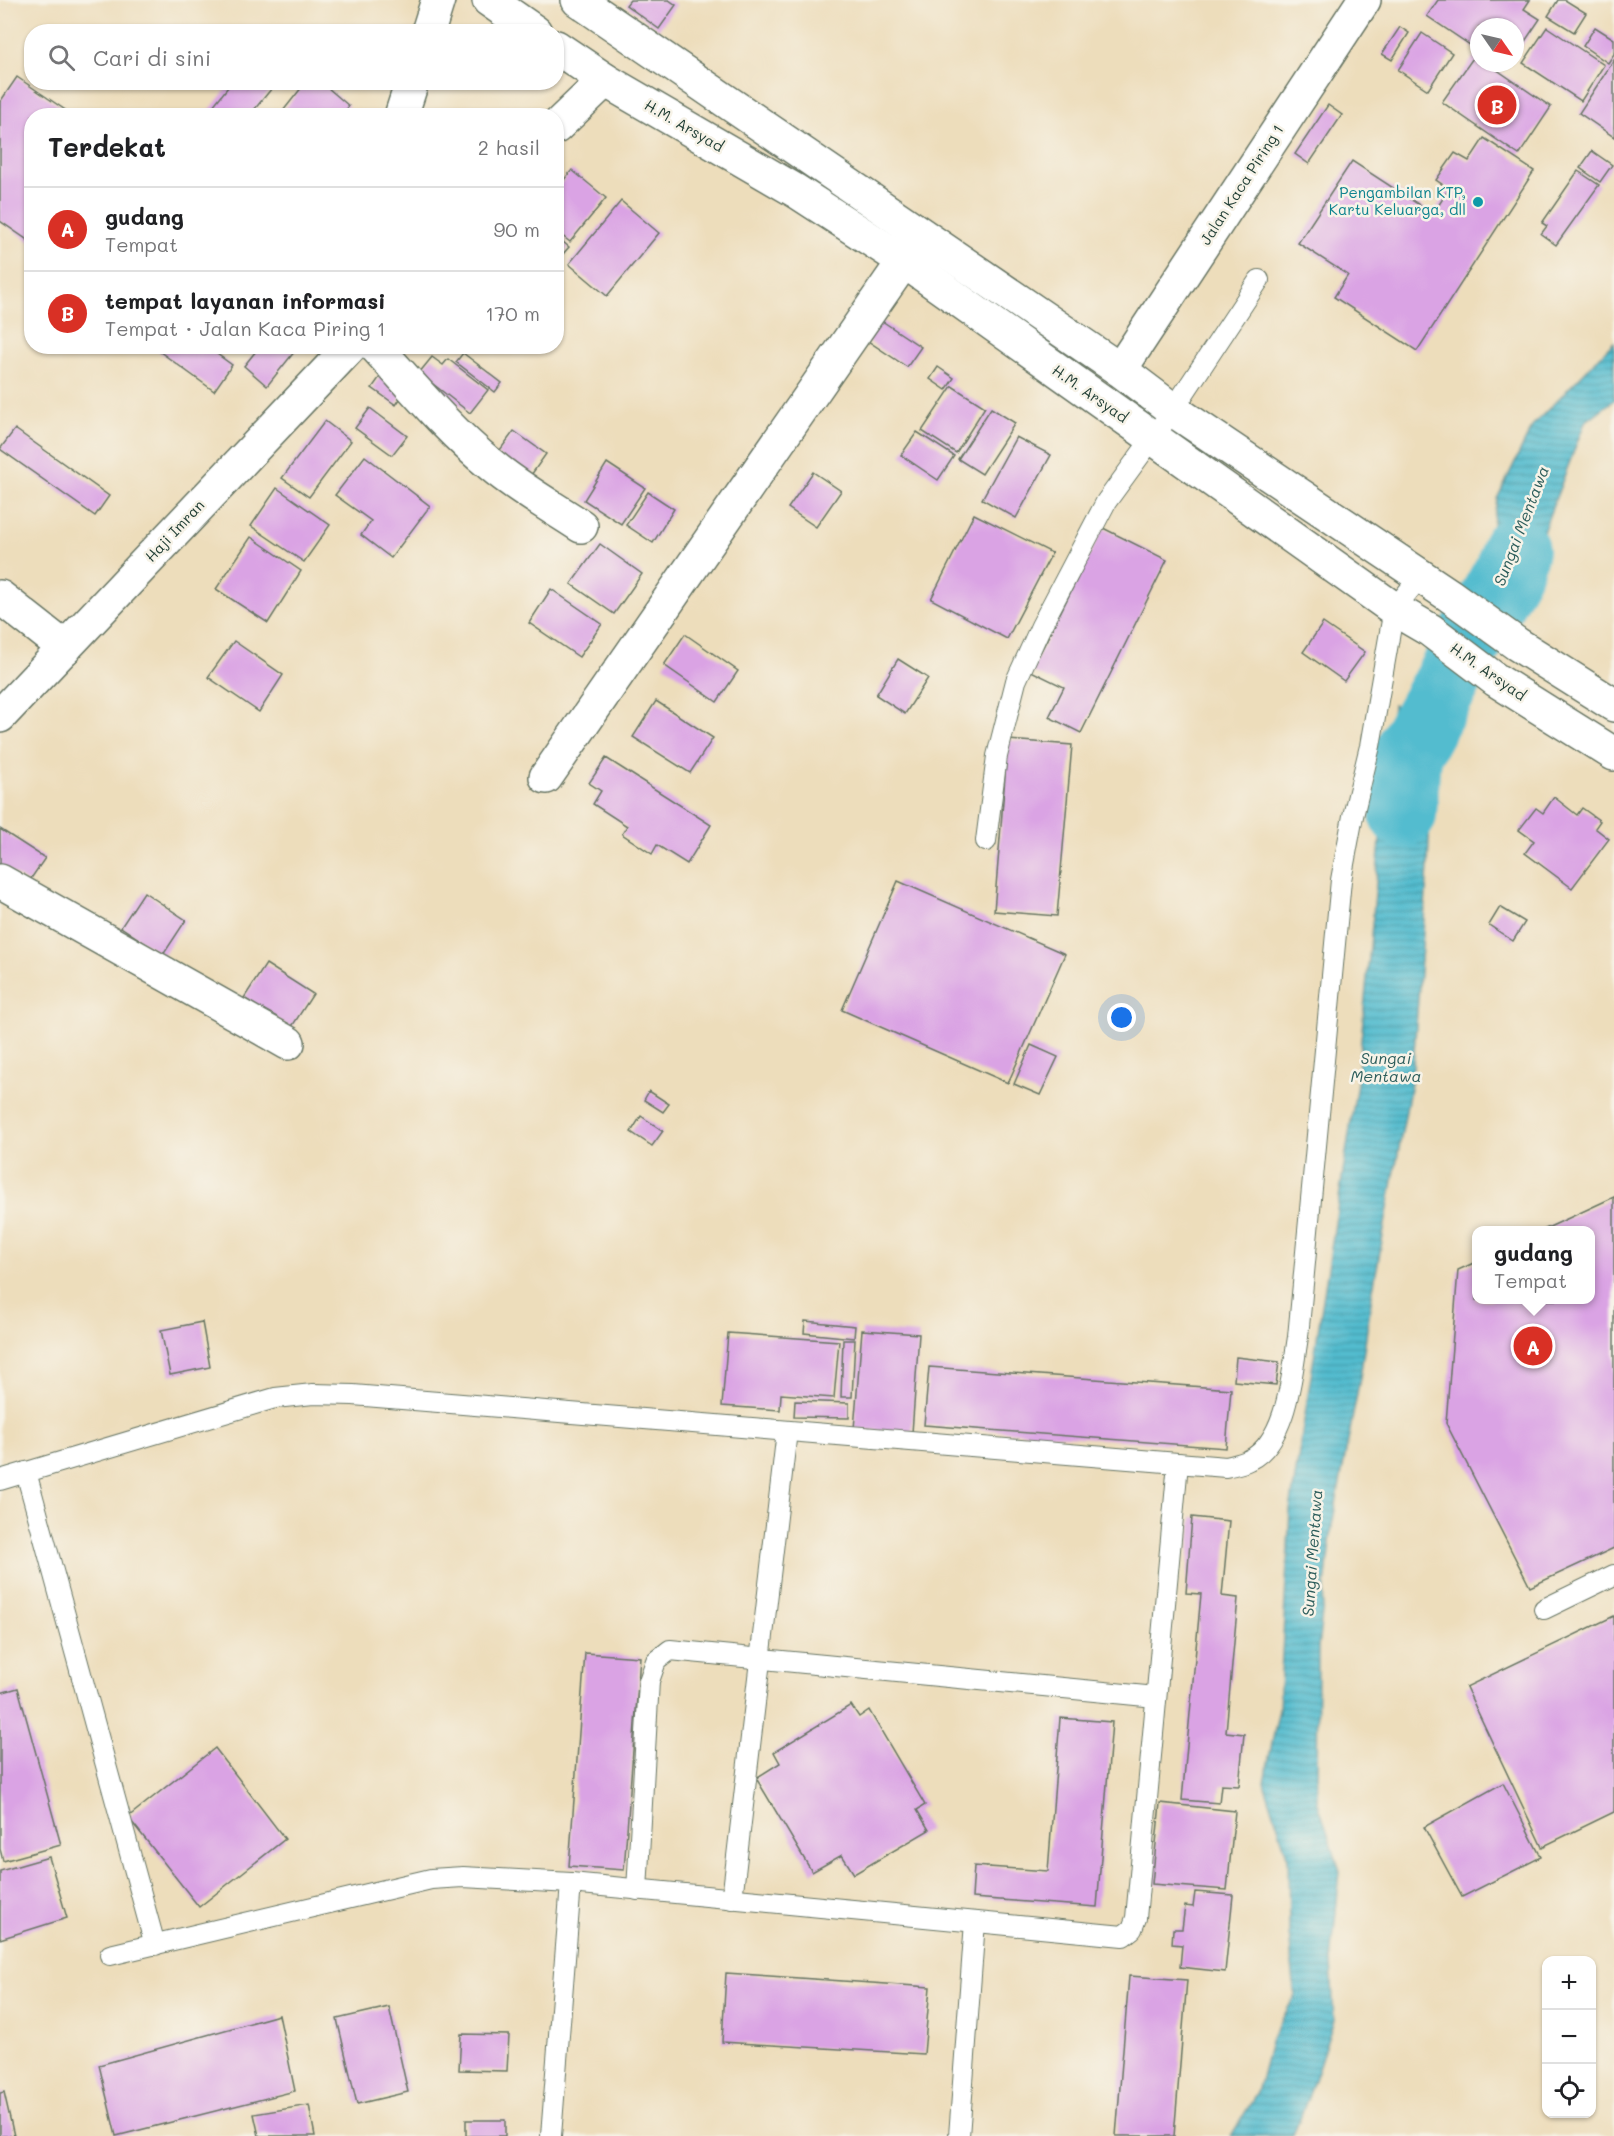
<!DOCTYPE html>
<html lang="id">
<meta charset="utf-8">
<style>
:root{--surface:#fff;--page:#f6f6f6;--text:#202124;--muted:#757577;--line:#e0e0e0;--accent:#d93025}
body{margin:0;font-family:Mali,sans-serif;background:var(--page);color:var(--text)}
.controls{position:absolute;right:18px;bottom:18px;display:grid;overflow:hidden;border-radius:12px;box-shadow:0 2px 4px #0004}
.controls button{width:54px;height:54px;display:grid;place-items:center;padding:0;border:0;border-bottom:2px solid var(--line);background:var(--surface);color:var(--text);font:30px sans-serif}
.compass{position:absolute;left:1470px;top:18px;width:54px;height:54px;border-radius:50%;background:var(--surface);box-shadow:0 2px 4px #0004;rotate:124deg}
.you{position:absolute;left:1122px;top:1018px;width:21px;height:21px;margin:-15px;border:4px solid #fff;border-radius:50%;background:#1a73e8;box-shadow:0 0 0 9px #1a73e833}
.badge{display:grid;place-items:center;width:39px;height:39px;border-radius:50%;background:var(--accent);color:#fff;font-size:20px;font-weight:700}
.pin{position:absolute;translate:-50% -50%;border:3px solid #fff;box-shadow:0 2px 6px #0006}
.popup{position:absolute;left:1472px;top:1226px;width:123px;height:78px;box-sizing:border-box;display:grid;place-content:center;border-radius:12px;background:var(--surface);filter:drop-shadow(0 2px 4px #0005);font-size:20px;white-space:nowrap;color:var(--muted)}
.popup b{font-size:22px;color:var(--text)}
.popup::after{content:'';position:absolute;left:50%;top:100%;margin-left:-12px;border:12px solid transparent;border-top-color:var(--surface)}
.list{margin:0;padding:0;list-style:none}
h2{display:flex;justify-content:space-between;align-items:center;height:78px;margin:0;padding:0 24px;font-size:26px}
h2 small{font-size:20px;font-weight:400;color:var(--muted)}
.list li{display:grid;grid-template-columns:39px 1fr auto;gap:18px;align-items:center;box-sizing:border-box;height:84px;padding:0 24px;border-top:2px solid var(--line)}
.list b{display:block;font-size:22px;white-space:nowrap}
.list p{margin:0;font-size:20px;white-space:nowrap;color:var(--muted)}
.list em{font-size:20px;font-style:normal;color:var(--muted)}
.icon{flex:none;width:33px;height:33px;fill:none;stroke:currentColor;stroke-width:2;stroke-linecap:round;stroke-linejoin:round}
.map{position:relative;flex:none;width:1614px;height:2136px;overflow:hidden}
.search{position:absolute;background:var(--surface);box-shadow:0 2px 4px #0004;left:24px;top:24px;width:540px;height:66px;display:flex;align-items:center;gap:15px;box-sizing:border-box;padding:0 21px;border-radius:24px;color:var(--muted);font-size:22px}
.panel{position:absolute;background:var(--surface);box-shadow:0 2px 4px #0004;left:24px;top:108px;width:540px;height:246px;border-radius:24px}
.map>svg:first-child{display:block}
</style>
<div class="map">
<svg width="1614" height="2136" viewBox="0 0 1614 2136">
<defs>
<pattern id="water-rules" width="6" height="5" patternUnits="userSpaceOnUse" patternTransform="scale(1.5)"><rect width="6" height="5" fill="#52bccf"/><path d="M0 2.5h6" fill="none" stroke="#439aa9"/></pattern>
</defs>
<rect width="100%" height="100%" fill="#f7f3e8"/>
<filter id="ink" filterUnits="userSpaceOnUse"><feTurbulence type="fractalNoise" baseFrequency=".0167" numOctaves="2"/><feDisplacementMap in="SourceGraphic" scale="12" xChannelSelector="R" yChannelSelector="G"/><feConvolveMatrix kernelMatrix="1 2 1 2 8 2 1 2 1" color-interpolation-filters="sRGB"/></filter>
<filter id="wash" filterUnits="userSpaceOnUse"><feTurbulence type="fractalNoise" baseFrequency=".008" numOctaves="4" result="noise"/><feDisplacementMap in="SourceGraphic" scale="24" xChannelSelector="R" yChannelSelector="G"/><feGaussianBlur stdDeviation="1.35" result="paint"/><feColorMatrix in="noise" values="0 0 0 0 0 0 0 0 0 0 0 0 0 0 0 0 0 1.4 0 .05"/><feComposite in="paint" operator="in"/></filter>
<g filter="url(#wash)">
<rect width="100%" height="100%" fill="#edddbb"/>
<g fill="url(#water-rules)" stroke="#387c82" stroke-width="1.5">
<path d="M1614,342V400L1585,422L1542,534L1515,626L1467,590L1487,560L1497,499L1533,425Z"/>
<path d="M1393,705L1433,731L1428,867L1412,1078L1372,1295L1360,1378L1332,1525L1318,1648L1317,1800L1340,1871L1331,1961L1334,2020L1310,2092L1293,2136H1231L1257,2093L1270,2042L1295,1995L1289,1933L1288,1858L1264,1782L1279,1709L1290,1510L1357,1083Z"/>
</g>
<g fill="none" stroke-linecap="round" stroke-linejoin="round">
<path stroke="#52bccf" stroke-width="68" d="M1403,814L1407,754L1508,571L1515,550"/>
</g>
<g id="blocks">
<g fill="#daa3e4">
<path d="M630,0H669L676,5L659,29L626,5Z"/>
<path d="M1438,0H1530L1524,9L1540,19L1515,56V27H1479V51L1427,16Z"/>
<path d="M1558,0H1565L1586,13L1574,32L1548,16Z"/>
<path d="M1400,27L1409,33L1392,60L1382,54Z"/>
<path d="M1547,27L1604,65L1581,101L1523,63Z"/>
<path d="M1595,27L1614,39V54L1608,63L1583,46Z"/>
<path d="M1422,33L1452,53L1428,90L1398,70Z"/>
<path d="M1475,55L1479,58V63H1487L1551,107L1519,155L1442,102Z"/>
<path d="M1614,60V137L1579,113Z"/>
<path d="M17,77L74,116H32V243L0,221V102Z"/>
<path d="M232,82H277L249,116H205Z"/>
<path d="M306,82H321L349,106L341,116H279Z"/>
<path d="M1328,105L1342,115L1309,164L1295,154Z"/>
<path d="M1484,138L1534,171L1417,351L1334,297L1348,275L1298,243L1352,161L1433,214L1449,189L1436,180L1455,153L1469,161Z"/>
<path d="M1592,151L1612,165L1600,182L1580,168Z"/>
<path d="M572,170L606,198L570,242L556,231V189Z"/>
<path d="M1578,171L1599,185L1556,245L1541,234L1547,226L1542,223Z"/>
<path d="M621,201L659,233L607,296L569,264Z"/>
<path d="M556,236L569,247L562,255L556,251Z"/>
<path d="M876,317L921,347L907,367L862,337Z"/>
<path d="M152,346H206L232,365L214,391Z"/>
<path d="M260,346H299L267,386L244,366Z"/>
<path d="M463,353L502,383L495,392L456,362Z"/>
<path d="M432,357L443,365L448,359L488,390L470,413L419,373Z"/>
<path d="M938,367L954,378L946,390L930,379Z"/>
<path d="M382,374L406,390L396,405L372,388Z"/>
<path d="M952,386L985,407L956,453L922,431Z"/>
<path d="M370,408L407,436L392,455L355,428Z"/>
<path d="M991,408L1015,423L982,474L958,459Z"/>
<path d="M325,421L351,441L309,497L282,478Z"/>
<path d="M15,429L109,496L95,516L0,449Z"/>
<path d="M514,431L546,454L529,478L497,454Z"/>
<path d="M917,432L954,456L938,480L901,455Z"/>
<path d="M1016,437L1051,455L1016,518L982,499Z"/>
<path d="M365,456L430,506L391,558L361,535L371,521L335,495Z"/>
<path d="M607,463L645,488L621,524L584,500Z"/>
<path d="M813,472L841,491L816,527L788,508Z"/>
<path d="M277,488L330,525L304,562L251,526Z"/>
<path d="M648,492L674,509L653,543L626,525Z"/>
<path d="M974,514L1052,553L1007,639L931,599Z"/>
<path d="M1103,528L1167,560L1081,733L1049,717L1064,687L1031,671Z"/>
<path d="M251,537L301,571L268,623L216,589Z"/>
<path d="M600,544L642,574L614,614L571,584Z"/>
<path d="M551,589L602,624L579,657L529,623Z"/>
<path d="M1323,623L1365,652L1344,681L1303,652Z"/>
<path d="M685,634L738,671L717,702L664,665Z"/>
<path d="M234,641L283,675L259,712L208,677Z"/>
<path d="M898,659L928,678L905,714L876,695Z"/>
<path d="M656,701L713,738L690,773L633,737Z"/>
<path d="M1008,740L1072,745L1057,916L994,911Z"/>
<path d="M606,758L711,825L687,864L657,845L652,854L622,834L627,826L593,804L601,791L589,783Z"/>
<path d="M1554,797L1577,815L1582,808L1600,821L1595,828L1609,839L1572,888L1525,853L1534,841L1519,830L1536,808L1543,813Z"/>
<path d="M0,829L45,858L28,883L0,865Z"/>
<path d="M898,881L1065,954L1008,1083L842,1010Z"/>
<path d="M144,892L186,920L163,955L121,927Z"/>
<path d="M1500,907L1525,922L1513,941L1489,925Z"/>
<path d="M266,964L313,994L291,1028L244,998Z"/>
<path d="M1031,1045L1058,1057L1040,1095L1014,1084Z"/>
<path d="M649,1091L669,1104L663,1112L644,1100Z"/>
<path d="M641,1116L663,1131L652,1146L631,1132Z"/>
<path d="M1614,1197V1548L1530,1587L1446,1423L1458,1270L1476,1262V1300H1590V1230H1543Z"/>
<path d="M805,1321L855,1326L854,1338L804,1333Z"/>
<path d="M202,1322L210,1367L170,1375L161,1330Z"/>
<path d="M862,1330L919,1334L912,1433L854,1429Z"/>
<path d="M728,1333L839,1341L834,1398L781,1394L780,1410L722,1406Z"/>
<path d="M843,1340H855L852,1397H841Z"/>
<path d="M1236,1357L1279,1362L1276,1385L1234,1381Z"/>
<path d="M929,1367L1231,1389L1226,1448L924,1425Z"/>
<path d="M795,1401L849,1403V1418L794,1417Z"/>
<path d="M1192,1517L1229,1521L1222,1596L1238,1598L1226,1732L1244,1734L1239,1786L1221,1785L1219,1803L1182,1800L1201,1594L1186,1593Z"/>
<path d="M1614,1616V1812L1542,1847L1466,1687Z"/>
<path d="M585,1653L640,1657L624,1870L569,1866Z"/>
<path d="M18,1688L61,1845L3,1861L0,1849V1693Z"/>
<path d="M851,1705L859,1717L869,1710L925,1805L917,1810L929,1830L854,1874L842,1855L812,1872L756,1778L780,1763L774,1752Z"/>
<path d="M1060,1718L1112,1722L1097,1907L972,1898L974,1866L1048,1871Z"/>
<path d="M215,1748L285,1839L199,1907L128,1817Z"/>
<path d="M1503,1783L1541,1857L1462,1897L1424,1827Z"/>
<path d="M1160,1803L1235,1811L1227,1890L1152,1884Z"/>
<path d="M49,1857L67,1918L0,1939V1871Z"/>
<path d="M1195,1892L1233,1895L1225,1972L1180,1967L1182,1945L1172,1944L1173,1929H1182L1185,1906L1193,1907Z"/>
<path d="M726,1973L930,1987L924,2054L722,2042Z"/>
<path d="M1129,1976L1187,1980L1174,2136H1116Z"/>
<path d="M389,2007L408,2092L357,2104L337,2019Z"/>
<path d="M279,2015L295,2091L116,2136L99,2065Z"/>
<path d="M461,2034L509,2035L507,2071L459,2070Z"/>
<path d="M4,2092L14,2136H0V2093Z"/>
<path d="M309,2105L315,2136H259L254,2114Z"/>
<rect x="466" y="2120" width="39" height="16"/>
</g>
</g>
</g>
<g filter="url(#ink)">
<use href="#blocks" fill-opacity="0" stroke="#677563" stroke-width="1.5"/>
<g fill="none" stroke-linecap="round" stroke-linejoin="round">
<g stroke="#677563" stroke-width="22">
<g id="service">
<path d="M986,841L997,756L1016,681L1041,626L1106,502L1173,410L1259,280"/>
<path d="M26,1472L155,1945"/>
<path d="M0,1480L275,1398L313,1394L353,1395L1226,1467C1233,1465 1242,1464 1249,1460C1287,1442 1292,1374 1298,1337L1341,880L1353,816L1370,746L1394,609L1421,576"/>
<path d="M1544,1609L1614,1575"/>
<path d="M637,1890L649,1681L656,1661L670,1650L1156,1697"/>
<path d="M732,1899L787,1431"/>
<path d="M110,1955L431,1879L463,1877L571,1883L1123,1936L1132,1929L1136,1918L1178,1463"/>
<path d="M551,2136L571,1883"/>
<path d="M959,2136L975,1922"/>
</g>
</g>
<g stroke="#677563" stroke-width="36">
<g id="minor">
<path d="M428,32L438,0"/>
<path d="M401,116L412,82"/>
<path d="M375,346C412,386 448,430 490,464C518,488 551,506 581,526"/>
<path d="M1120,370L1364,0"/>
<path d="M0,597L65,648"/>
<path d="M546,777L904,261"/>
<path d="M0,881L288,1043"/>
</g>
</g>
<g stroke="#677563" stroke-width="36">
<g id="tertiary">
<path d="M489,0L535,32"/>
<path d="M578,0L1120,370L1173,410L1449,595L1517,644L1614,705"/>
<path d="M556,47L605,80L796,191L904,261L1394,609L1430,630L1496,680L1614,754"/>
<path d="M556,127L605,80"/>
<path d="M0,716L351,346"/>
</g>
</g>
<use href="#service" stroke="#fff" stroke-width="20"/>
<use href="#minor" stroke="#fff" stroke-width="33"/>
<use href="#tertiary" stroke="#fff" stroke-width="33"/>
</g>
</g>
<circle fill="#0f9aa8" stroke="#f7f3e8" stroke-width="2" cx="1478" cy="202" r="6"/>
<g text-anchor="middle" stroke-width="5" stroke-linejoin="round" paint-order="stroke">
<g font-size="15" fill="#1f3d34" stroke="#f7f3e8">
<text transform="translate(684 126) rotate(30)" y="5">H.M. Arsyad</text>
<text transform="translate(1242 185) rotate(-57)" y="5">Jalan Kaca Piring 1</text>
<text transform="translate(1090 394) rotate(35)" y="5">H.M. Arsyad</text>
<text transform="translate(175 531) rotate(-47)" y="5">Haji Imran</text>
<text transform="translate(1488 672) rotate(35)" y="5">H.M. Arsyad</text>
</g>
<g font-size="15" fill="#0d838f" stroke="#f7f3e8" text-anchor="end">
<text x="1466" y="198">Pengambilan KTP,<tspan x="1466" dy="17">Kartu Keluarga, dll</tspan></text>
</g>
<g font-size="16" font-style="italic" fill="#2c5d5b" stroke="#f7f3e8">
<text transform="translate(1521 526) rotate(-69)" y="6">Sungai Mentawa</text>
<text x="1386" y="1064">Sungai<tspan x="1386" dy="18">Mentawa</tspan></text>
<text transform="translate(1312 1553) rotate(-86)" y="6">Sungai Mentawa</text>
</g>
</g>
</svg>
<div class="controls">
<button>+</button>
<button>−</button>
<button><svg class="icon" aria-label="locate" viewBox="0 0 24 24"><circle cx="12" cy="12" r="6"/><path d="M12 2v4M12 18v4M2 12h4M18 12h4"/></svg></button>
</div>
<svg class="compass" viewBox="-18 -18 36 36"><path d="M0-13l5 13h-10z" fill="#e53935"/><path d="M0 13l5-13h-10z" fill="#757577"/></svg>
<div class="you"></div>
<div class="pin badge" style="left:1533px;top:1346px">A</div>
<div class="popup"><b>gudang</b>Tempat</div>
<div class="pin badge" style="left:1497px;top:105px">B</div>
<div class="search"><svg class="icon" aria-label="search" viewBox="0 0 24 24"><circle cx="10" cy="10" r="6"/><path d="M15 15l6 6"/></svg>Cari di sini</div>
<section class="panel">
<h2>Terdekat<small>2 hasil</small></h2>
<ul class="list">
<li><span class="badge">A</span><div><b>gudang</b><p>Tempat</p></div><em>90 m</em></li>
<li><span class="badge">B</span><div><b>tempat layanan informasi</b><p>Tempat · Jalan Kaca Piring 1</p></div><em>170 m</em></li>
</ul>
</section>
</div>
